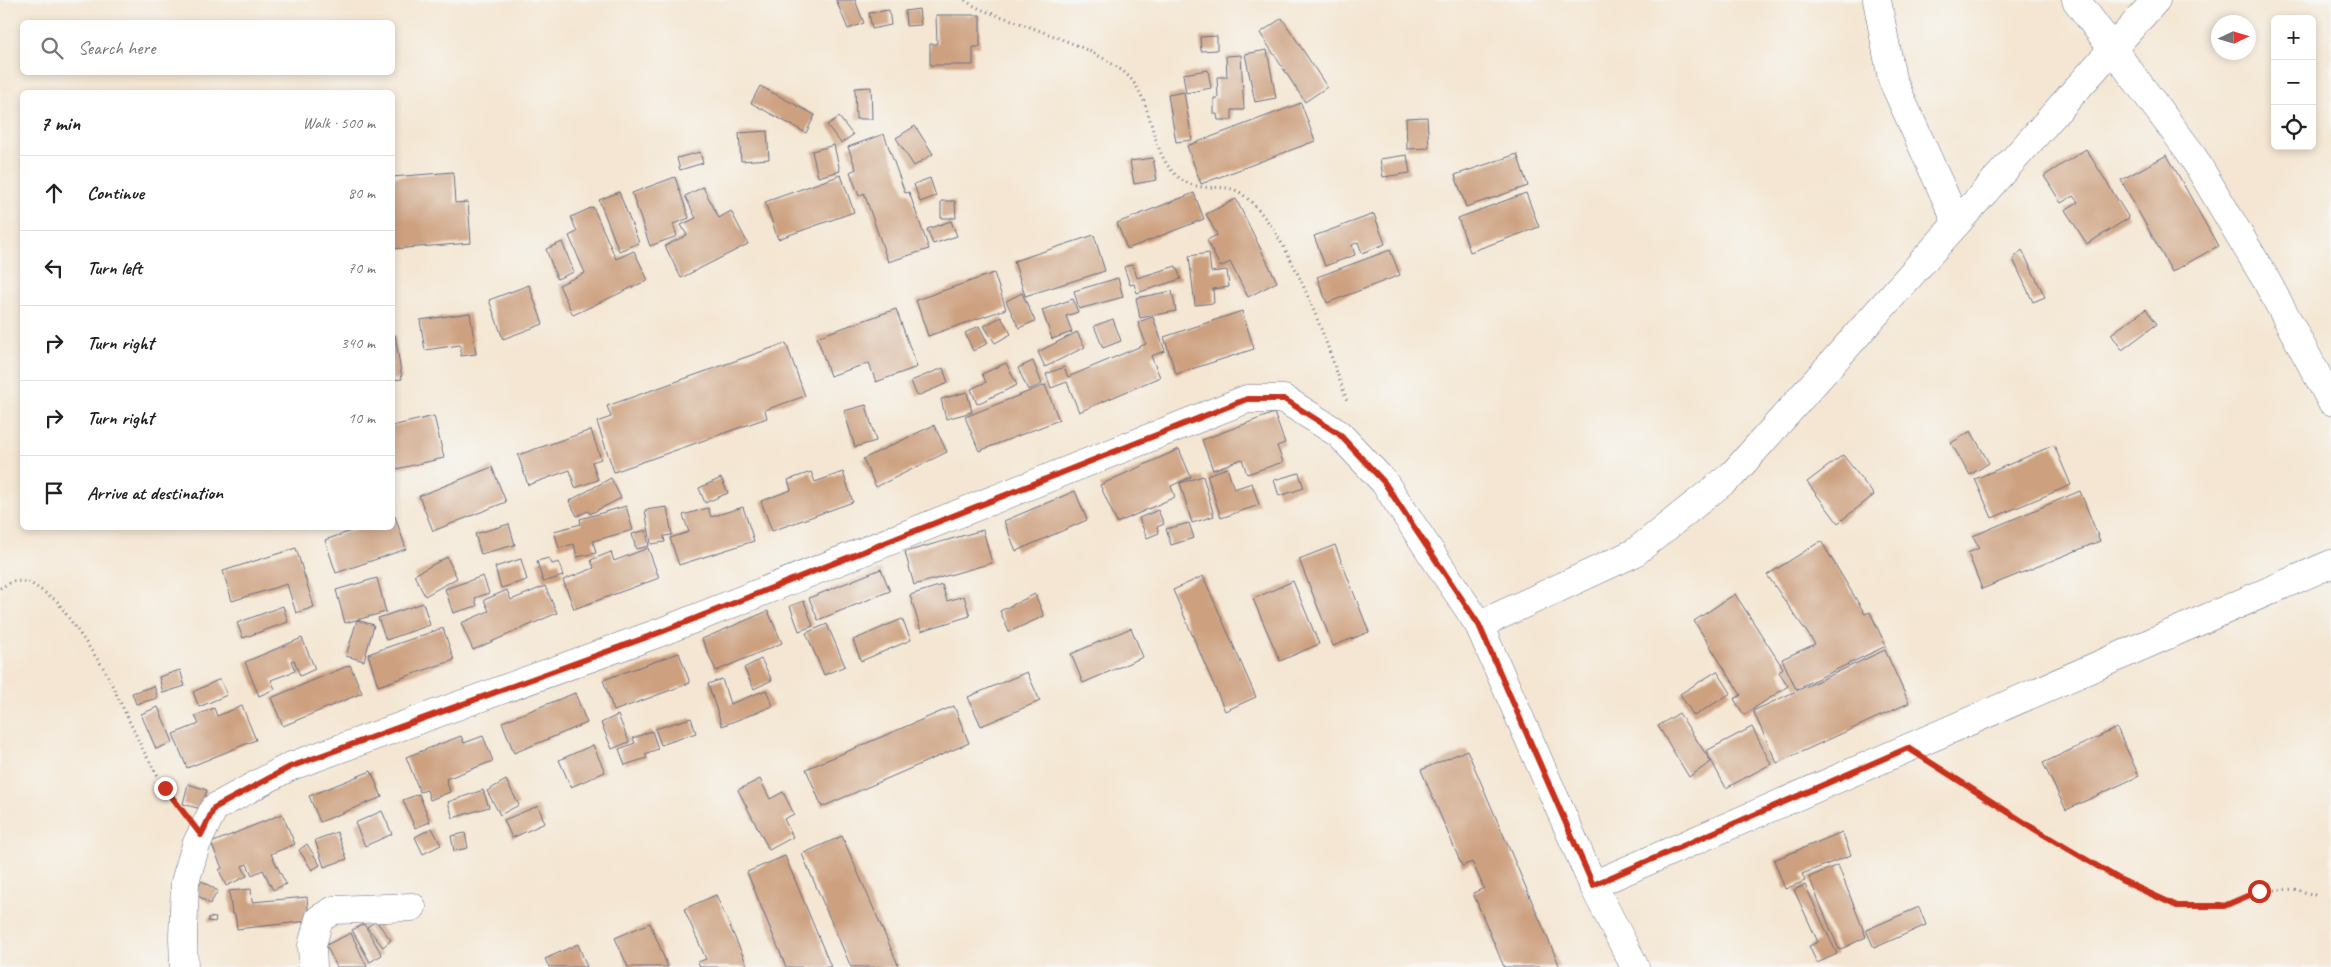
<!DOCTYPE html>
<meta charset="utf-8">
<style>
:root{--surface:#fff;--page:#f2f2f2;--text:#222;--muted:#767676;--line:#e0e0e0}
body{margin:0;font-family:Caveat,sans-serif;background:var(--page);color:var(--text)}
.controls{position:absolute;right:15px;top:15px;display:grid;overflow:hidden;border-radius:8px;box-shadow:0 2px 8px #0003}
.controls button{width:45px;height:45px;display:grid;place-items:center;padding:0;border:0;border-bottom:1px solid var(--line);background:var(--surface);color:var(--text);font:25px sans-serif}
.compass{position:absolute;left:2211px;top:15px;width:45px;height:45px;border-radius:50%;background:var(--surface);box-shadow:0 2px 8px #0003;rotate:86deg}
.stop{position:absolute;width:15px;height:15px;margin:-11px;border:4px solid #c8321e;border-radius:50%;background:#fff}
.stop.end{background:#c8321e;border-color:#fff;box-shadow:0 1px 5px #0008}
.list{margin:0;padding:0;list-style:none}
h2{display:flex;justify-content:space-between;align-items:center;height:65px;margin:0;padding:0 20px;font-size:21px}
h2 small{font-size:16px;font-weight:400;color:var(--muted)}
.list li{display:grid;grid-template-columns:32px 1fr auto;gap:15px;align-items:center;box-sizing:border-box;height:75px;padding:0 20px;border-top:1px solid var(--line)}
.list b{display:block;font-size:19px;white-space:nowrap}
.list em{font-size:16px;font-style:normal;color:var(--muted)}
.icon{flex:none;width:28px;height:28px;fill:none;stroke:currentColor;stroke-width:2;stroke-linecap:round;stroke-linejoin:round}
.map{position:relative;flex:none;width:2331px;height:967px;overflow:hidden}
.search{position:absolute;background:var(--surface);box-shadow:0 2px 8px #0003;left:20px;top:20px;width:375px;height:55px;display:flex;align-items:center;gap:12px;box-sizing:border-box;padding:0 18px;border-radius:8px;color:var(--muted);font-size:19px}
.panel{position:absolute;background:var(--surface);box-shadow:0 2px 8px #0003;left:20px;top:90px;width:375px;height:440px;border-radius:8px}
.map>svg:first-child{display:block}
</style>
<div class="map">
<svg width="2331" height="967" viewBox="0 0 2331 967">
<rect width="100%" height="100%" fill="#f6f6f2"/>
<filter id="ink" filterUnits="userSpaceOnUse"><feTurbulence type="fractalNoise" baseFrequency=".02" numOctaves="2"/><feDisplacementMap in="SourceGraphic" scale="10" xChannelSelector="R" yChannelSelector="G"/><feConvolveMatrix kernelMatrix="1 2 1 2 8 2 1 2 1" color-interpolation-filters="sRGB"/></filter>
<filter id="wash" filterUnits="userSpaceOnUse"><feTurbulence type="fractalNoise" baseFrequency=".0096" numOctaves="4" result="noise"/><feDisplacementMap in="SourceGraphic" scale="20" xChannelSelector="R" yChannelSelector="G"/><feGaussianBlur stdDeviation="1.12" result="paint"/><feColorMatrix in="noise" values="0 0 0 0 0 0 0 0 0 0 0 0 0 0 0 0 0 1.4 0 .05"/><feComposite in="paint" operator="in"/></filter>
<g filter="url(#wash)">
<rect width="100%" height="100%" fill="#f4e6d2"/>
<g id="blocks">
<g fill="#cda180">
<path d="M836,0H855L864,23L848,29Z"/>
<path d="M919,9L921,25L906,26L905,11Z"/>
<path d="M889,10L891,25L872,29L869,13Z"/>
<path d="M936,15H980V47H973V65H930V44H937Z"/>
<path d="M1282,18L1327,87L1305,102L1260,33Z"/>
<path d="M1217,36V50L1201,51L1200,37Z"/>
<path d="M1267,50L1276,98L1255,102L1245,54Z"/>
<path d="M1241,55L1244,110H1232V120H1218L1217,114H1214V98H1218L1217,77H1227L1226,56Z"/>
<path d="M1208,70L1211,88L1186,93L1183,74Z"/>
<path d="M760,86L815,115L806,133L751,103Z"/>
<path d="M871,87L872,119H856L855,88Z"/>
<path d="M1184,92L1192,140L1176,142L1168,95Z"/>
<path d="M1301,103L1315,141L1201,184L1187,146Z"/>
<path d="M839,117L853,135L841,143L827,125Z"/>
<path d="M1427,117L1429,148L1407,149L1406,118Z"/>
<path d="M915,126L933,154L914,166L896,138Z"/>
<path d="M767,131L769,159L741,161L739,133Z"/>
<path d="M884,134L905,193L909,192L929,249L888,262L864,193L859,196L850,172L856,169L848,147Z"/>
<path d="M834,145L840,171L818,177L812,151Z"/>
<path d="M2086,149L2129,218L2087,244L2065,210L2078,202L2073,196L2061,203L2044,176Z"/>
<path d="M700,152L703,163L680,170L677,158Z"/>
<path d="M1517,154L1528,186L1466,207L1455,175Z"/>
<path d="M1407,155L1410,173L1383,177L1380,159Z"/>
<path d="M2167,155L2218,246L2172,272L2121,180Z"/>
<path d="M1153,158L1157,180L1134,184L1130,161Z"/>
<path d="M453,172L455,203L468,202L471,243L392,249V177Z"/>
<path d="M841,175L854,212L778,239L765,202Z"/>
<path d="M675,177L689,218L673,224L677,236L650,246L632,193Z"/>
<path d="M930,178L936,196L920,202L914,184Z"/>
<path d="M703,187L719,218L731,211L748,244L681,278L665,246L687,235L681,225L696,218L685,196Z"/>
<path d="M619,192L639,243L619,251L599,200Z"/>
<path d="M1194,193L1204,219L1127,249L1117,223Z"/>
<path d="M1526,193L1539,227L1470,252L1458,218Z"/>
<path d="M1236,199L1277,282L1248,297L1230,262L1220,267L1207,240L1217,235L1206,214Z"/>
<path d="M941,201H955L956,218H941Z"/>
<path d="M593,207L616,259L634,251L648,280L573,315L559,285L585,273L569,236L577,232L571,217Z"/>
<path d="M1374,214L1385,244L1362,253L1358,242L1352,245L1355,255L1325,266L1314,236Z"/>
<path d="M951,221L957,236L933,244L927,229Z"/>
<path d="M1094,235L1105,271L1025,296L1014,261Z"/>
<path d="M562,242L574,272L557,279L546,249Z"/>
<path d="M1390,250L1400,275L1327,303L1317,277Z"/>
<path d="M2022,250L2045,297L2033,302L2013,259Z"/>
<path d="M1209,253L1211,272L1227,270L1229,287L1213,289L1214,303L1195,305L1189,256Z"/>
<path d="M1133,264L1137,278L1176,266L1181,279L1137,293L1134,284L1130,285L1124,267Z"/>
<path d="M994,273L1006,309L928,336L916,300Z"/>
<path d="M1118,278L1123,297L1079,309L1074,291Z"/>
<path d="M529,285L543,324L503,339L489,300Z"/>
<path d="M1172,291L1176,311L1140,318L1136,298Z"/>
<path d="M1022,293L1035,321L1019,328L1006,301Z"/>
<path d="M1073,299L1078,312L1066,316L1072,332L1052,339L1042,310Z"/>
<path d="M896,309L917,367L876,382L869,363L830,376L817,337Z"/>
<path d="M2146,309L2157,324L2122,350L2111,334Z"/>
<path d="M1242,311L1254,349L1176,374L1164,337Z"/>
<path d="M470,313L476,354L461,356L460,345L425,350L420,320Z"/>
<path d="M1001,317L1011,334L995,343L984,326Z"/>
<path d="M1153,317L1165,351L1151,356L1160,377L1079,412L1067,382L1051,388L1046,374L1064,367L1068,377L1146,344L1138,322Z"/>
<path d="M1113,319L1121,341L1103,348L1094,326Z"/>
<path d="M979,326L988,343L973,351L965,333Z"/>
<path d="M1077,332L1085,347L1045,367L1038,352Z"/>
<path d="M392,335H395L402,379L392,380Z"/>
<path d="M786,343L805,396L765,410L767,418L614,472L597,422L611,417L607,406Z"/>
<path d="M1033,361L1042,384L1028,390L1018,368Z"/>
<path d="M1006,363L1017,385L977,404L971,389L986,382L982,374Z"/>
<path d="M943,368L948,383L917,396L911,381Z"/>
<path d="M1045,385L1059,420L979,451L965,417Z"/>
<path d="M967,392L972,412L946,419L941,399Z"/>
<path d="M866,405L876,441L855,447L844,411Z"/>
<path d="M1274,413L1285,443L1277,446L1283,462L1247,474L1242,459L1213,470L1202,440Z"/>
<path d="M434,416L444,458L392,470V426Z"/>
<path d="M934,425L947,452L876,487L863,459Z"/>
<path d="M591,430L601,459L592,462L598,480L575,488L570,470L528,485L518,455Z"/>
<path d="M1971,431L1989,463L1970,475L1951,443Z"/>
<path d="M2054,445L2071,485L1992,518L1975,479Z"/>
<path d="M1179,449L1191,477L1171,486L1175,497L1117,523L1100,485Z"/>
<path d="M1843,455L1874,495L1838,523L1807,482Z"/>
<path d="M492,467L506,502L433,531L419,496Z"/>
<path d="M1227,468L1234,489L1252,483L1259,505L1221,518L1207,475Z"/>
<path d="M811,472L815,482L843,472L853,502L772,531L761,501L791,490L788,480Z"/>
<path d="M1299,473L1304,488L1279,496L1274,480Z"/>
<path d="M1203,476L1214,516L1192,523L1180,483Z"/>
<path d="M611,478L621,498L590,514L588,511L577,516L569,501Z"/>
<path d="M721,478L728,493L705,503L699,488Z"/>
<path d="M1075,491L1087,520L1016,551L1004,521Z"/>
<path d="M2080,491L2100,541L1982,589L1968,553L1979,548L1973,536Z"/>
<path d="M626,506L633,530L593,541L596,553L577,557L574,544L559,548L554,531L581,524L580,519Z"/>
<path d="M667,507L672,535L664,536L665,542L651,544L645,510Z"/>
<path d="M743,507L754,541L679,565L670,538L689,532L683,515L708,508L711,517Z"/>
<path d="M1158,510L1164,524L1157,527L1159,533L1147,538L1139,518Z"/>
<path d="M392,516H395L406,549L336,573L325,540L360,528H392Z"/>
<path d="M1189,523L1194,538L1171,545L1166,529Z"/>
<path d="M509,524L515,545L481,554L475,534Z"/>
<path d="M646,530L649,546L636,549L632,534Z"/>
<path d="M983,530L992,563L914,585L905,552Z"/>
<path d="M1821,541L1865,614L1870,612L1886,646L1796,689L1782,659L1815,644L1767,575Z"/>
<path d="M1335,545L1369,632L1333,646L1299,559Z"/>
<path d="M296,548L314,607L296,613L287,584L232,601L223,571Z"/>
<path d="M648,548L659,578L574,609L563,580L594,568L591,560L611,552L614,561Z"/>
<path d="M447,557L457,578L425,596L414,575Z"/>
<path d="M549,558L552,564L559,562L563,576L543,582L537,561Z"/>
<path d="M521,559L527,580L501,588L495,567Z"/>
<path d="M881,569L890,591L818,620L809,598Z"/>
<path d="M483,576L489,593L475,598L477,606L453,613L445,589Z"/>
<path d="M1203,576L1256,697L1225,711L1173,590Z"/>
<path d="M377,578L386,612L345,623L336,590Z"/>
<path d="M1293,581L1319,644L1280,661L1253,599Z"/>
<path d="M942,585L947,601L964,596L970,616L921,631L910,595Z"/>
<path d="M545,586L557,613L473,650L461,623L489,611L484,600L507,590L511,600Z"/>
<path d="M1035,594L1044,616L1009,632L1000,611Z"/>
<path d="M1735,594L1783,668L1779,672L1788,686L1744,715L1734,699L1741,695L1694,621Z"/>
<path d="M804,601L813,626L799,631L790,606Z"/>
<path d="M423,603L430,625L386,640L378,618Z"/>
<path d="M283,606L288,622L243,638L237,623Z"/>
<path d="M768,611L782,643L716,671L702,639Z"/>
<path d="M902,619L911,640L861,661L853,640Z"/>
<path d="M357,620L374,625L364,661L346,656Z"/>
<path d="M827,624L845,666L824,675L806,633Z"/>
<path d="M443,628L454,660L378,686L368,654Z"/>
<path d="M1131,628L1143,657L1083,683L1071,654Z"/>
<path d="M302,638L315,669L300,676L294,660L291,661L295,671L271,680L275,689L259,696L245,662Z"/>
<path d="M1885,650L1909,703L1777,763L1753,711Z"/>
<path d="M679,653L690,683L614,711L603,680Z"/>
<path d="M761,659L772,680L754,689L744,668Z"/>
<path d="M350,665L362,693L283,726L271,698Z"/>
<path d="M180,670L185,686L163,693L159,677Z"/>
<path d="M1717,671L1731,693L1694,716L1680,694Z"/>
<path d="M1027,672L1040,701L981,726L968,697Z"/>
<path d="M220,679L227,695L199,707L193,692Z"/>
<path d="M722,679L730,704L766,690L773,706L722,726L708,684Z"/>
<path d="M154,686L158,698L136,704L132,693Z"/>
<path d="M575,693L587,723L514,753L502,722Z"/>
<path d="M242,706L256,740L187,768L173,734L199,724L195,716L214,708L217,716Z"/>
<path d="M954,706L969,743L822,807L806,769Z"/>
<path d="M158,707L173,742L156,749L141,714Z"/>
<path d="M1679,713L1711,762L1689,777L1658,726Z"/>
<path d="M618,715L629,742L612,749L601,723Z"/>
<path d="M691,718L696,733L661,745L655,729Z"/>
<path d="M1752,727L1771,764L1726,788L1706,751Z"/>
<path d="M2117,728L2139,776L2066,810L2043,763Z"/>
<path d="M652,731L658,749L645,754L647,758L625,765L619,749L635,743L633,738Z"/>
<path d="M461,736L464,743L483,736L493,761L446,779L450,792L430,800L427,790L420,792L406,757Z"/>
<path d="M593,745L605,772L571,787L559,760Z"/>
<path d="M1467,750L1560,967H1504L1473,893L1484,888L1472,862L1462,866L1421,770Z"/>
<path d="M371,771L382,797L320,822L309,796Z"/>
<path d="M760,779L770,799L783,792L794,814L784,819L793,837L769,850L738,790Z"/>
<path d="M506,780L519,805L500,815L487,791Z"/>
<path d="M188,784L207,790L201,809L183,804Z"/>
<path d="M483,790L489,807L453,818L448,802Z"/>
<path d="M419,794L430,822L415,828L403,800Z"/>
<path d="M538,806L545,823L512,838L504,820Z"/>
<path d="M382,811L392,834L365,846L355,823Z"/>
<path d="M282,814L295,844L271,854L286,884L273,890L263,870L252,875L247,864L242,866L247,876L226,886L219,870L222,868L211,843Z"/>
<path d="M432,828L441,845L423,854L415,837Z"/>
<path d="M337,832L347,859L324,867L315,840Z"/>
<path d="M1842,832L1851,855L1802,874L1805,881L1785,889L1774,860Z"/>
<path d="M465,833L468,848L454,851L451,836Z"/>
<path d="M842,836L899,967H851L802,854Z"/>
<path d="M307,844L320,865L312,870L299,850Z"/>
<path d="M785,856L831,967H786L747,872Z"/>
<path d="M1838,865L1866,937L1839,950L1809,877Z"/>
<path d="M202,881L218,891L210,904L194,893Z"/>
<path d="M1805,885L1837,954L1817,963L1809,946L1818,942L1794,890Z"/>
<path d="M251,889L252,902L307,897L309,921L237,929L235,914H232L229,891Z"/>
<path d="M716,895L748,967H700L698,962L706,959L684,909Z"/>
<path d="M1919,907L1926,925L1874,948L1866,930Z"/>
<path d="M209,917L216,918L215,922L208,921Z"/>
<path d="M376,921L391,940L383,947L367,927Z"/>
<path d="M650,923L668,967H628L615,938Z"/>
<path d="M364,924L382,955L370,962L352,930Z"/>
<path d="M351,933L367,967H337L326,945Z"/>
<path d="M578,944L587,967H549L545,959Z"/>
</g>
</g>
</g>
<g filter="url(#ink)">
<use href="#blocks" fill-opacity="0" stroke="#676f87" stroke-width="1"/>
<g fill="none" stroke-linecap="round" stroke-linejoin="round">
<g stroke="#676f87" stroke-width="29">
<g id="minor">
<path d="M1877,0L1892,79L1957,223"/>
<path d="M2076,0L2190,152L2265,278L2331,401"/>
<path d="M1479,625L1634,553L1733,474L2156,0"/>
<path d="M1593,885L2331,564"/>
<path d="M184,967L183,937L185,882L196,845L214,808L289,767L661,632L1247,399H1284L1339,434L1384,482L1479,625L1593,885L1635,967"/>
<path d="M313,967L312,946L319,919L334,910L412,907"/>
</g>
</g>
<g stroke="#676f87" stroke-width="3" stroke-dasharray="1 4" stroke-linecap="butt">
<path d="M965,0C981,12 999,15 1017,22C1050,35 1088,47 1117,67C1156,92 1146,143 1173,172C1198,199 1223,179 1242,194C1291,232 1326,342 1347,401"/>
<path d="M0,588L14,581L29,582L57,601L105,670L143,750L165,788L179,806"/>
<path d="M1940,769L2036,830L2121,880L2177,906H2224L2259,891L2294,889L2318,896"/>
</g>
<use href="#minor" stroke="#fff" stroke-width="28"/>
</g>
</g>
<g fill="none" stroke-linecap="round" stroke-linejoin="round" filter="url(#ink)">
<path stroke="#c8321e" stroke-width="6" d="M165,788L201,835L214,808L290,767L661,632L1247,399H1284L1339,434L1384,482L1479,625L1593,885L1908,748L2036,830L2121,880L2177,906H2224L2259,891"/>
</g>
</svg>
<div class="controls">
<button>+</button>
<button>−</button>
<button><svg class="icon" aria-label="locate" viewBox="0 0 24 24"><circle cx="12" cy="12" r="6"/><path d="M12 2v4M12 18v4M2 12h4M18 12h4"/></svg></button>
</div>
<svg class="compass" viewBox="-18 -18 36 36"><path d="M0-13l5 13h-10z" fill="#e53935"/><path d="M0 13l5-13h-10z" fill="#767676"/></svg>
<div class="stop" style="left:2259px;top:891px"></div>
<div class="stop end" style="left:165px;top:788px"></div>
<div class="search"><svg class="icon" aria-label="search" viewBox="0 0 24 24"><circle cx="10" cy="10" r="6"/><path d="M15 15l6 6"/></svg>Search here</div>
<section class="panel">
<h2>7 min<small>Walk · 500 m</small></h2>
<ul class="list">
<li><svg class="icon" aria-label="ahead" viewBox="0 0 24 24"><path d="M12 20V5M6 11l6-6 6 6"/></svg><div><b>Continue</b></div><em>80 m</em></li>
<li><svg class="icon" aria-label="left" viewBox="0 0 24 24"><path d="M17 20v-9H6M10 6l-5 5 5 5"/></svg><div><b>Turn left</b></div><em>70 m</em></li>
<li><svg class="icon" aria-label="right" viewBox="0 0 24 24"><path d="M7 20v-9h11M14 6l5 5-5 5"/></svg><div><b>Turn right</b></div><em>340 m</em></li>
<li><svg class="icon" aria-label="right" viewBox="0 0 24 24"><path d="M7 20v-9h11M14 6l5 5-5 5"/></svg><div><b>Turn right</b></div><em>10 m</em></li>
<li><svg class="icon" aria-label="arrive" viewBox="0 0 24 24"><path d="M6 21V4h12l-3 4 3 4H6"/></svg><div><b>Arrive at destination</b></div></li>
</ul>
</section>
</div>
